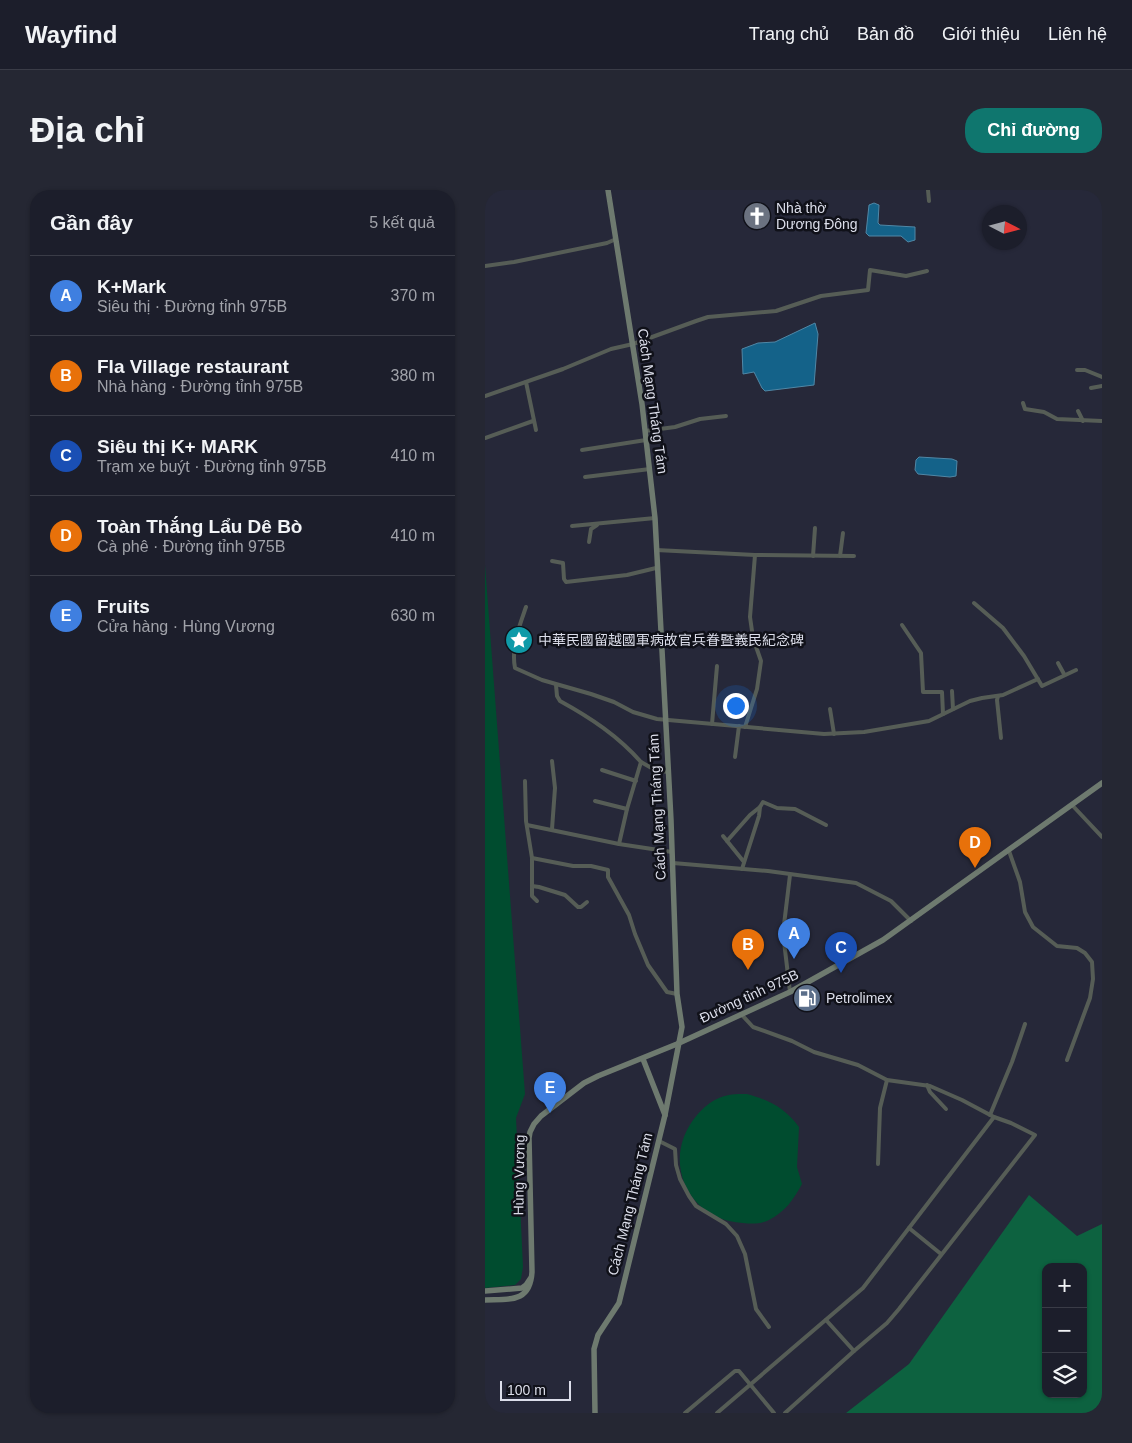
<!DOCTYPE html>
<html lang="vi">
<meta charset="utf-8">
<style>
:root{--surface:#1c1e2b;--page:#252733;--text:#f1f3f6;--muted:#a0a2a9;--line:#3a3c47;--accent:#0f766e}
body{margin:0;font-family:Arial,"Noto Sans SC",sans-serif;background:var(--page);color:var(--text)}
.controls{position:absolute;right:15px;bottom:15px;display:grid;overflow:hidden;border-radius:10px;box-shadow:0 1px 4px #0004}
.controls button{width:45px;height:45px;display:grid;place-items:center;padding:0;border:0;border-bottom:1px solid var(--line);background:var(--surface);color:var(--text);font:25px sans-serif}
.compass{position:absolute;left:497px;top:15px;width:45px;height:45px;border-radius:50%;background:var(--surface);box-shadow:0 1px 4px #0004;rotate:96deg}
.scale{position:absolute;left:15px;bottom:12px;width:71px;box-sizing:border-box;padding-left:5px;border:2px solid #dcdeea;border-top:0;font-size:14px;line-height:18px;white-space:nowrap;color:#dcdeea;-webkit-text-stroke:4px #101119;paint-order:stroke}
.you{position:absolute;left:250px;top:515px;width:18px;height:18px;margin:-12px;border:4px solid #fff;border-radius:50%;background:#1a73e8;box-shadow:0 0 0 8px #1a73e833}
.badge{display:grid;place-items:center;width:32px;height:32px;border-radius:50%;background:var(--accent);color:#fff;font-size:16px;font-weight:700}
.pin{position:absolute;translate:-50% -41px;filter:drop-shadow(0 1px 2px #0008)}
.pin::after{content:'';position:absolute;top:26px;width:18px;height:15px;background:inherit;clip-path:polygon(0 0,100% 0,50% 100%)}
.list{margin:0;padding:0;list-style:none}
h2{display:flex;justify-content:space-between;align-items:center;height:65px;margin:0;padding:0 20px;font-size:21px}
h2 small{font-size:16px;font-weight:400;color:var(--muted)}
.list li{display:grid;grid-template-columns:32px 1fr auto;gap:15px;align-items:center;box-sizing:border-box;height:80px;padding:0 20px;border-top:1px solid var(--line)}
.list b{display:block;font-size:19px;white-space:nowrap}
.list p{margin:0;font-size:16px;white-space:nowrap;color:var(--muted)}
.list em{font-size:16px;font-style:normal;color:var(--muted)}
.icon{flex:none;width:28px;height:28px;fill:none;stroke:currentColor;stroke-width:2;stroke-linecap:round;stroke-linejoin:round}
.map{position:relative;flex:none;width:617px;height:1223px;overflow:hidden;border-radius:20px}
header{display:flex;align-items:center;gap:30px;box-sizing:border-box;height:70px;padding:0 25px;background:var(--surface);border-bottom:1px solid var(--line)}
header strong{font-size:24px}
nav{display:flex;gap:28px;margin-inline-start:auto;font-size:18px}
.intro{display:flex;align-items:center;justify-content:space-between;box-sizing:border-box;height:120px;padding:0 30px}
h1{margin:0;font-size:35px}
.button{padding:12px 22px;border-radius:20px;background:var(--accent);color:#fff;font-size:18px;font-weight:700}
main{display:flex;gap:30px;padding:0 30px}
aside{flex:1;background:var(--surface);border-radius:20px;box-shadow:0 1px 4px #0004}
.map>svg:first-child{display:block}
</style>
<header>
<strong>Wayfind</strong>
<nav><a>Trang chủ</a><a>Bản đồ</a><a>Giới thiệu</a><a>Liên hệ</a></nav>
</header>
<div class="intro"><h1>Địa chỉ</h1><a class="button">Chỉ đường</a></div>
<main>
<aside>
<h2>Gần đây<small>5 kết quả</small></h2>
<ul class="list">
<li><span class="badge" style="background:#3f7fe0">A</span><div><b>K+Mark</b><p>Siêu thị · Đường tỉnh 975B</p></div><em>370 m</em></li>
<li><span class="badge" style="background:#e8710a">B</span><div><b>Fla Village restaurant</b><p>Nhà hàng · Đường tỉnh 975B</p></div><em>380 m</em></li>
<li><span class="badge" style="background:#1a4fb4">C</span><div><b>Siêu thị K+ MARK</b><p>Trạm xe buýt · Đường tỉnh 975B</p></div><em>410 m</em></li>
<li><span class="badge" style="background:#e8710a">D</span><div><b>Toàn Thắng Lẩu Dê Bò</b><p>Cà phê · Đường tỉnh 975B</p></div><em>410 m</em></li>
<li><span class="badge" style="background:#3f7fe0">E</span><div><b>Fruits</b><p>Cửa hàng · Hùng Vương</p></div><em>630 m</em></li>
</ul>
</aside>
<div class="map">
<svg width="617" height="1223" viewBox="0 0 617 1223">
<rect width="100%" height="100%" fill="#262839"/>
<g fill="#004c2f">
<path d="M0,375L40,904L31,928L38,1077L36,1089L30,1095L0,1098Z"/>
<path d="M262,904C284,910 300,918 314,937L312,977L317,994C309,1009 300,1022 284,1030C277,1034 267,1034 258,1033C201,1030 175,968 212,925C227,908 240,903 262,904Z"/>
</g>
<path fill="#0d6240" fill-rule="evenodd" d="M544,1005L592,1046L617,1034V1223H361L424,1174ZM561,1077H598V1204H561Z"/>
<g fill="#146289" stroke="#5087a6">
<path d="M389,13L394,15L393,33L395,35L430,37V50L423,52L416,46H384L381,43L384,15Z"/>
<path d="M330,133L333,144L329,195L280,201L277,198L269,182L258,184L257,159L273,153L290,152Z"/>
<path d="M434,267L467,269L472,271L471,286L465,287L433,284L430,280L431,270Z"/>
</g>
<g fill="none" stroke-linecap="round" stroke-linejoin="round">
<g stroke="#565d56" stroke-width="4">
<path d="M443,0L444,11"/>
<path d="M0,76L29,72L122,53L131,49"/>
<path d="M592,180H600L617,187"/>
<path d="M41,192L51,240"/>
<path d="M606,198L617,196"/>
<path d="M0,206L78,179L126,159L148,154L211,131L223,127L291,121L336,106L383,100L385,80L421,86L442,81"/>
<path d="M538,213L540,219L559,222L572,229L617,231"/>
<path d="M593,221L598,231"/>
<path d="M160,241L190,237L215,229L241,226"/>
<path d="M0,248L48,231"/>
<path d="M97,260L161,250"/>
<path d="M100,287L165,279"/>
<path d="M87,336L170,328"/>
<path d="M104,352L106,339L112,335"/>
<path d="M171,360L270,365L369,366"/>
<path d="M328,366L330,338"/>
<path d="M355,366L358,343"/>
<path d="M67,371L78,373L79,389L81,392L142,385L171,378"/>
<path d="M489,413L518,438L539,466L557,496L591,480"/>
<path d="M41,417C34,437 26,457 30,478L57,490L106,504L129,512L148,522L172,529L339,544L379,542L444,531L485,511L497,508L518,505L553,489"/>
<path d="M417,435L436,463L438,502H457L458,524"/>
<path d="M573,473L579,484"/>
<path d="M71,495L72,506L75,511C106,528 133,546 156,572"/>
<path d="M467,501L468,519"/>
<path d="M513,506L512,510L516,548"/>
<path d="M345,519L349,544"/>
<path d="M227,534L232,476"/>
<path d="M260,537L272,499L276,471L268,448L265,427L270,365"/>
<path d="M250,567L254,536"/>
<path d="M117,580L151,591"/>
<path d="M40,591L41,631L47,668V706L52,711"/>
<path d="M110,611L142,619"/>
<path d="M587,615L617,647"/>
<path d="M42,635L134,654L187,662"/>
<path d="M67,639L70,598L67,571"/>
<path d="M238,646L259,672"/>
<path d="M242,651L265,625L275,617"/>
<path d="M134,654L142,619L156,572L170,580L183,582"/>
<path d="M524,661L535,692L540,722L548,737L572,756L592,758L600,763L607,772L608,789L605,808L582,870"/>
<path d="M47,668L88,676H106L123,680V687L144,725L150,744L163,775L182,802L192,804"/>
<path d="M188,673L283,681L371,693L406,711L426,731"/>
<path d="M257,679L274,626L275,617L278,612L292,618L310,619L341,635"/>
<path d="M305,685L298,743L305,802"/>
<path d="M47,696L54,697L80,705L93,717H96L102,712"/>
<path d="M256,824L268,837L307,851L329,862L373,875L402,890L445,896L477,910L509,927L526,933L550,945L414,1119L402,1133L369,1161L300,1223"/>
<path d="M442,895L445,902L461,919"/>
<path d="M505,925L527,872L540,834"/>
<path d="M174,951L190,959L191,975L195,989L204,1006L211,1016L241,1034L252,1046L260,1064L271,1119L284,1137"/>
<path d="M393,974L395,918L402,890"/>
<path d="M424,1038L456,1064"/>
<path d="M341,1130L369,1161"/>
<path d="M200,1223L250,1181H254L289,1223"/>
<path d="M232,1223L378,1098L509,927"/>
</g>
<g stroke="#6e7a6f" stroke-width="5.5">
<path d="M158,869L180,925"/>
<path d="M0,1101L37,1098L41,1095L45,1089"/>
<path d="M0,1110C25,1109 45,1113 47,1082L44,948L45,942L49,934L56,926L99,893L113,886L192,854L305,802L398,750L617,593"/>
<path d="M110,1223L109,1159L113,1145L134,1113L180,925L197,837L192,804L186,630L170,328L157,214L123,0"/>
</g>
</g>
<defs>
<g id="church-disc" transform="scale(1.4375)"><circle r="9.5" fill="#6b7280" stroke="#101119"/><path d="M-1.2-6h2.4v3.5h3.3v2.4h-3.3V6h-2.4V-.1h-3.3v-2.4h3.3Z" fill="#fff"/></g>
<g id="sight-disc" transform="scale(1.4375)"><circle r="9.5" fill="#0f9aa8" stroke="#101119"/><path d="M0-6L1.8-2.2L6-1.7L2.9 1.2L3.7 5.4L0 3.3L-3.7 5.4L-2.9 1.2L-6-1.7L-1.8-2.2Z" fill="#fff"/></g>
<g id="fuel-disc" transform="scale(1.4375)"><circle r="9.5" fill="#5c6f8a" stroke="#101119"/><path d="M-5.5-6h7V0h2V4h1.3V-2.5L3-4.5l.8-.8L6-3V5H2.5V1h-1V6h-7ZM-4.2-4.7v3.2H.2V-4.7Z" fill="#fff"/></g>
</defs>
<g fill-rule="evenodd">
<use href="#church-disc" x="272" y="26"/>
<use href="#sight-disc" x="34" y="450"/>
<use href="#fuel-disc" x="322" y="808"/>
</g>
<g text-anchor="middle" stroke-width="5" stroke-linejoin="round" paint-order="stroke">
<g font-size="14" fill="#dcdeea" stroke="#101119" text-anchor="start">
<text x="291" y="23">Nhà thờ<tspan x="291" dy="16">Dương Đông</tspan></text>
<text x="53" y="455">中華民國留越國軍病故官兵眷暨義民紀念碑</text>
<text x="341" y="813">Petrolimex</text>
</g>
<g font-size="14" fill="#dcdeea" stroke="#101119">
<text transform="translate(168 211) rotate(82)" y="5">Cách Mạng Tháng Tám</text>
<text transform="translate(172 617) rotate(-93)" y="5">Cách Mạng Tháng Tám</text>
<text transform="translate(264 806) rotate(-25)" y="5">Đường tỉnh 975B</text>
<text transform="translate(34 985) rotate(-89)" y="5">Hùng Vương</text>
<text transform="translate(145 1014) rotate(-76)" y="5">Cách Mạng Tháng Tám</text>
</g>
</g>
</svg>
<div class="controls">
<button>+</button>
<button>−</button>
<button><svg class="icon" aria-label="layers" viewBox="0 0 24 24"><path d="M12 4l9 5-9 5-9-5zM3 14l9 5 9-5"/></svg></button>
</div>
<svg class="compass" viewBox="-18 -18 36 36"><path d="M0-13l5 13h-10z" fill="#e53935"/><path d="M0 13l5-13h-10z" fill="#a0a2a9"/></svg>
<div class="scale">100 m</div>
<div class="you"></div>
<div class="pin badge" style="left:309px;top:769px;background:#3f7fe0">A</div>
<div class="pin badge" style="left:263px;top:780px;background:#e8710a">B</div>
<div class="pin badge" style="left:356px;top:783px;background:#1a4fb4">C</div>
<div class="pin badge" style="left:490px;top:678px;background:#e8710a">D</div>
<div class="pin badge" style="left:65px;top:923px;background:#3f7fe0">E</div>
</div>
</main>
